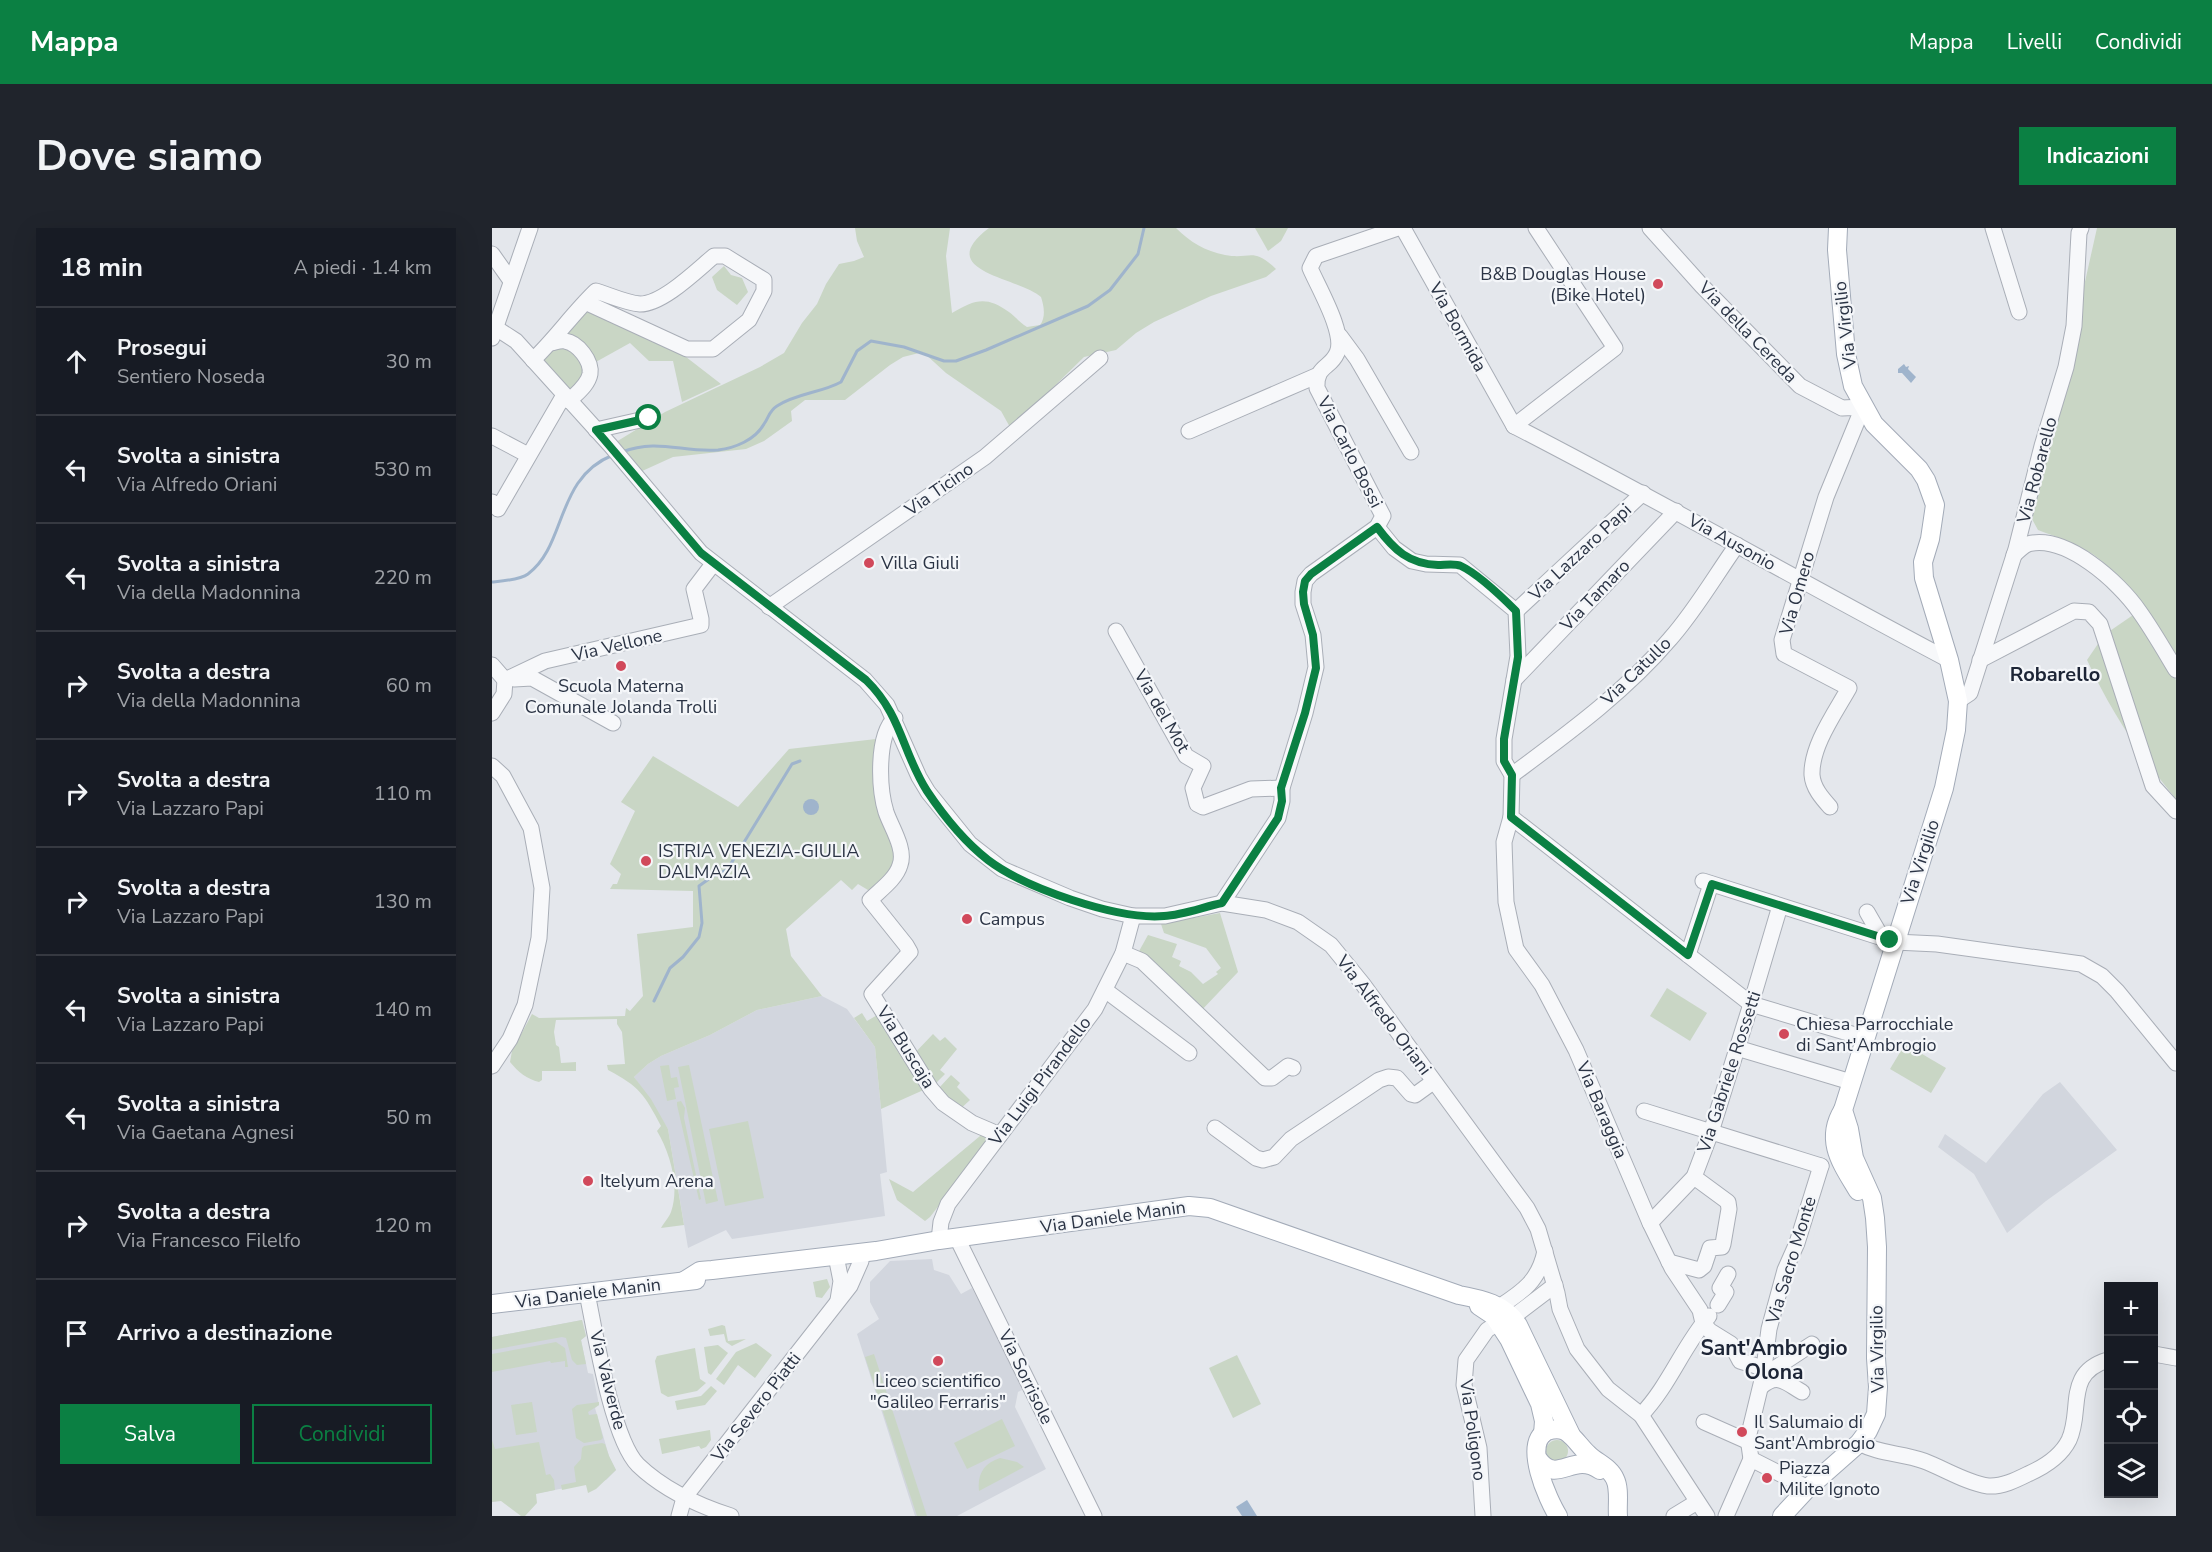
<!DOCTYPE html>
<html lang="it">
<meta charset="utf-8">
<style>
:root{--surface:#171b24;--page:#20242c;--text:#f1f3f6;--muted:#9ea1a6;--line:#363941;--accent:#0b8043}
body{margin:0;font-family:"Nunito Sans",sans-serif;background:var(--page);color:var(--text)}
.controls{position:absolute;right:18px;bottom:18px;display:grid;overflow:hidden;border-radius:0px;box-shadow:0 6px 24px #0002}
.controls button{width:54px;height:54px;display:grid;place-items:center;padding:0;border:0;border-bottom:2px solid var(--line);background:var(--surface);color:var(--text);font:30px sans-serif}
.stop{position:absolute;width:18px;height:18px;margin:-14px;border:4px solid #0b8043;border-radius:50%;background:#fff}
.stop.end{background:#0b8043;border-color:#fff;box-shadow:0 2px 6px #0008}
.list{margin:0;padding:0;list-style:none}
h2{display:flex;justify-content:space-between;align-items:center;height:78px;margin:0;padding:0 24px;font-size:26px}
h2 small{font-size:20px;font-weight:400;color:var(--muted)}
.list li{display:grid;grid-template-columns:39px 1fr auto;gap:18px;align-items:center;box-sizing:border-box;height:108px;padding:0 24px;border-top:2px solid var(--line)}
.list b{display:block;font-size:22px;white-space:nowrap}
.list p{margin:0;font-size:20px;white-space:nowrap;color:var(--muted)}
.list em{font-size:20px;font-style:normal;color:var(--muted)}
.actions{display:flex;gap:12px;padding:18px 24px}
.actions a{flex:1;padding:14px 0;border:2px solid var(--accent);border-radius:0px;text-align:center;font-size:21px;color:var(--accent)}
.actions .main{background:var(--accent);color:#fff}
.icon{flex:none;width:33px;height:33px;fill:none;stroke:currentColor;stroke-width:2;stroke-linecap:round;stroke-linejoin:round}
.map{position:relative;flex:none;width:1684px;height:1288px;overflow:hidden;border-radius:0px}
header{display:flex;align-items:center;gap:36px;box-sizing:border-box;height:84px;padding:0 30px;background:var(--accent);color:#fff}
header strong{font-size:28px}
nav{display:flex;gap:33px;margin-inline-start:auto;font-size:21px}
.intro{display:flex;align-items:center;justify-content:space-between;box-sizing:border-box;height:144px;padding:0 36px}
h1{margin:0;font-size:42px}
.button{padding:15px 27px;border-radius:0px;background:var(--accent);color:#fff;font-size:21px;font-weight:700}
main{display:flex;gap:36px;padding:0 36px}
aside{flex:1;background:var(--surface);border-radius:0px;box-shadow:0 6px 24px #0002}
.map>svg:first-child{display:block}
</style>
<header>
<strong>Mappa</strong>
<nav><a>Mappa</a><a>Livelli</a><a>Condividi</a></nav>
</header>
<div class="intro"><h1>Dove siamo</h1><a class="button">Indicazioni</a></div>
<main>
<aside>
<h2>18 min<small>A piedi · 1.4 km</small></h2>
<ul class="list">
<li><svg class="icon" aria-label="ahead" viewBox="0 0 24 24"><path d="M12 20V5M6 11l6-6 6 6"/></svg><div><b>Prosegui</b><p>Sentiero Noseda</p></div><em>30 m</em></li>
<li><svg class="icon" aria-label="left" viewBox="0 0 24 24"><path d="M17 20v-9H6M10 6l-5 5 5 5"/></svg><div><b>Svolta a sinistra</b><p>Via Alfredo Oriani</p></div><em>530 m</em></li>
<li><svg class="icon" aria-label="left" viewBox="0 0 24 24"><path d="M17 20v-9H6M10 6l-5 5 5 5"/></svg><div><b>Svolta a sinistra</b><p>Via della Madonnina</p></div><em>220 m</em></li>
<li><svg class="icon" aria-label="right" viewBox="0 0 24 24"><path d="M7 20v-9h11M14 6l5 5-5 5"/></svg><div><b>Svolta a destra</b><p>Via della Madonnina</p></div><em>60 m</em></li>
<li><svg class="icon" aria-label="right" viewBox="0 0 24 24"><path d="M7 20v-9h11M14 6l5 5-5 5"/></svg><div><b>Svolta a destra</b><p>Via Lazzaro Papi</p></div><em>110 m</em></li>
<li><svg class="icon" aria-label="right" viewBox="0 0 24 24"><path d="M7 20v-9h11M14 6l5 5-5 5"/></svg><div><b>Svolta a destra</b><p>Via Lazzaro Papi</p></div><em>130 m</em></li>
<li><svg class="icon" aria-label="left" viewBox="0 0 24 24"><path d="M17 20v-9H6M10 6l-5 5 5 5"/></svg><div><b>Svolta a sinistra</b><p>Via Lazzaro Papi</p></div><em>140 m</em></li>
<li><svg class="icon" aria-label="left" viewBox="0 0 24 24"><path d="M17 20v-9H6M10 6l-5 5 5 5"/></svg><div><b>Svolta a sinistra</b><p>Via Gaetana Agnesi</p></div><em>50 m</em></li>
<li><svg class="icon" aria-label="right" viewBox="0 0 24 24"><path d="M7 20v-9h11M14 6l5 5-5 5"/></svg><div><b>Svolta a destra</b><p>Via Francesco Filelfo</p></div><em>120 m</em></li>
<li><svg class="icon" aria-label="arrive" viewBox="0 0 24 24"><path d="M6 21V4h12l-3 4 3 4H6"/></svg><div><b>Arrivo a destinazione</b></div></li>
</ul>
<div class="actions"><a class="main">Salva</a><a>Condividi</a></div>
</aside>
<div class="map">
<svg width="1684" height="1288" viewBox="0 0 1684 1288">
<rect width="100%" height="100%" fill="#e4e7ec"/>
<g fill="#d2d6de">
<path d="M330,768L355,781L383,819L395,944L388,946L393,988L240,1011L234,1002L196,1020L176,901L142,849L156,836L169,828L218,807L265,782Z"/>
<path d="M1568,854L1625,922L1554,973L1515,1005L1482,946L1446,919L1453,906L1494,935L1551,866Z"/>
<path d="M440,1031L442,1042L457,1047L469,1066L480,1060L532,1161L526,1164L523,1179L554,1241L465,1288H423L365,1106L387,1091L378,1074V1054L398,1033Z"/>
<path d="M90,1092L94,1108L89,1112L96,1145L101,1146L107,1177L103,1180L117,1228L124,1242L114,1252L0,1274V1109Z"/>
</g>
<g fill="#c9d6c5">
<path d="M363,0H458L454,28L460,85C482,72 494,67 517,84C523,88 528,95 535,99L548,97C554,89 552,78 549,69C527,49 439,44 497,0H684C698,14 713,23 733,27C759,32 760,18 784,41L774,49L719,68L662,94L644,105L624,122L592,129L519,201L509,183L454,145L431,124L411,129L398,137L353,172H313L299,183L300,193L272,213L254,221L181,229L148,244L124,214L173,184L268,139L292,125L310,95L325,76L334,56L347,36L362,33L372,29L365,13Z"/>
<path d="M763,0H796L789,13L776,23Z"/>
<path d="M1605,0H1684V429C1660,395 1637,352 1602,327C1585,316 1565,309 1546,302L1540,291Z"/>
<path d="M232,38L239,47L250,50L256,64L245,77L225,62L220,49Z"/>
<path d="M93,80L185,122L229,156L190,174L181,133H157L138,115L102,135L70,107Z"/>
<path d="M78,118L93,136C92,149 85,156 75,165L45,131L58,119Z"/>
<path d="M1644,385L1684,452V571C1649,529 1618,482 1595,432L1612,407Z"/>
<path d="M384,511L382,527L385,569L403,627L400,642L380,661L376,662L366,656L360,662L349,652L294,701L299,728L330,768L265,782L218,807L169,828L156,836L142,849L159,871L176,901L192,997L169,1000C172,995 177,989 179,984C188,958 178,925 165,903L169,898C152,866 148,859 116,842L115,837L133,836L130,804L125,796V791L64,792L62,804L64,817L67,819L69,835L84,834V843H50V852L47,854C35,851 26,844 18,834L20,823L40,786L47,790L133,788L134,780L138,783L151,768L145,706L201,699V663L118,661L121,656H125L129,646L118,636L143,583L129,574L161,528L246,579L297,521Z"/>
<path d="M728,685L746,744L706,786L646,725L656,707L685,716L680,729L689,733L687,738L699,744L711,756L726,746L724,744L729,740L714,720L672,705L669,696Z"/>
<path d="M1175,760L1215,785L1198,813L1158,788Z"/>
<path d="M370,785L375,793L387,786L436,860L389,881L383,819L362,790Z"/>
<path d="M441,806L448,813L453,809L465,821L448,842L453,846L443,856L420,828Z"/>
<path d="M1413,816L1454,840L1439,865L1398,841Z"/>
<path d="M177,837L179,850L185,849L187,859L182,860L184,871L175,873L168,838Z"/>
<path d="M197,837L226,973L214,976L186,839Z"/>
<path d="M459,847L468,855L465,859L478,872L465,884L447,860Z"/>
<path d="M189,873L193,880L192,890L209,971L207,972L185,877V874Z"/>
<path d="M256,893L272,970L233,978L217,901Z"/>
<path d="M494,903L500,909L438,989L433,993L405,972L397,951L421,964Z"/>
<path d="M335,1051L338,1059L330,1070L324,1069L321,1054Z"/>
<path d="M90,1092L94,1108L89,1112L94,1136L85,1137L80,1132L74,1110L70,1109L0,1122V1109Z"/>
<path d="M230,1097L233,1098L236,1113L254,1111L240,1118L234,1114L232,1106L218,1108L216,1101Z"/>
<path d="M64,1114L73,1120L76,1139H73V1133L59,1135L58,1133L0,1144V1126Z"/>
<path d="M264,1115L280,1127L263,1150L246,1137L232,1157L224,1151L244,1124Z"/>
<path d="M226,1117L236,1125L219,1147L216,1145L212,1119Z"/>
<path d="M203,1120L208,1151L214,1155L205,1163L176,1169L169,1165L163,1133L165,1128Z"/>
<path d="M382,1126L435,1288H425L373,1129Z"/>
<path d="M745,1127L769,1176L741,1190L717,1140Z"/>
<path d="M219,1158L225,1163L213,1177L185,1182L183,1173L209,1168Z"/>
<path d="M40,1174L45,1204L24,1207L19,1177Z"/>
<path d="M107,1174V1177L96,1184L97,1187L105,1186L111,1210L109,1212L92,1215L84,1210L80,1181L85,1177Z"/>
<path d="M510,1191L523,1218L475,1241L462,1215Z"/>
<path d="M218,1202L219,1212L214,1219L209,1221L207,1218L170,1226L167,1211Z"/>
<circle cx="1065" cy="1223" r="11"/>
<path d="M0,1212L3,1221L47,1214L54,1247L58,1246L62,1252L63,1262L44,1266L45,1275L33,1288H29L9,1273L0,1274Z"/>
<path d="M110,1215L113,1216L117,1228L124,1242L104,1261L96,1265L94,1257L70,1262L69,1257L84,1254L82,1239L89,1231L90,1220L92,1218Z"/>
<path d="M508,1230L525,1234L532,1239L487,1263C485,1246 492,1235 508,1230Z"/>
</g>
<g fill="#9fb4cc">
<path d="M1412,136L1414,139L1417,138L1416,141L1424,149L1419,155L1410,145H1406V141Z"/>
<circle cx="319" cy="579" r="8"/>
<path d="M755,1272L765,1288H750L744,1279Z"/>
</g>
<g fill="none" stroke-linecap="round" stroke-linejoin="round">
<g stroke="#9fb4cc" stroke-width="3">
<path d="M130,224C166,210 191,225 226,222C243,220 263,212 272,196C277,189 277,183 285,178C305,165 329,165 349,154L365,123L379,113L412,119L452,133H464L494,122L596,78L618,62L646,26L652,0"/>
<path d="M0,354C10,353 28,352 36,346C75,317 63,250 121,227"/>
<path d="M162,773L178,740L191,729L207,709L210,695L207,658L221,648L235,642L300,536L308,533"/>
</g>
<g stroke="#a9aeb7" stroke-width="17">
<g id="minor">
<path d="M911,0L1022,198"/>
<path d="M1158,0L1210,58L1308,158L1350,180L1371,179L1334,269L1290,412L1292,426L1357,460C1343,485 1319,518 1320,547C1321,560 1330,570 1338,579"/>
<path d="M1501,0L1527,84"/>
<path d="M0,26L19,53"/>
<path d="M4,100L24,113L119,218L209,325L373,452L395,477L427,549L436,564L478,616L510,641L578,670L610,681L641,688H673L730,675L774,682L806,694L839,717L870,755L1035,980L1046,1001L1065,1065L1068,1081L1085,1121L1116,1161L1149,1187L1215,1288"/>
<path d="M848,108L865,131L919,224"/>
<path d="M0,110L38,0"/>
<path d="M59,115C64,114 68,112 73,113C86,115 100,133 98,146C96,157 85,165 77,173"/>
<path d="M41,132C64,110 81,85 104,63C117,67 134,75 148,76C171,76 205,42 222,28H233L272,52V63L257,92L221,121H195L93,74"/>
<path d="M1022,198C1168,273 1311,355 1457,432"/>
<path d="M1022,198L1123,120L1044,0"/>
<path d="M104,202L157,190"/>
<path d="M697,203L824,148"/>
<path d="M0,208L36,227"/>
<path d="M0,274L6,281L72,167"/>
<path d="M885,299L902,320L920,333L934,336L968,337L1024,383L1026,428L1012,511V533L1020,547L1019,589L1259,776L1373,810"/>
<path d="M1522,327C1526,323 1531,318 1536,316C1574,306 1627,354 1647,383C1660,401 1672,422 1684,442"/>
<path d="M277,379L493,229L608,130"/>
<path d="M1024,383L1151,265"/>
<path d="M624,403L694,528L711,538L701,560L705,576L711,579L759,561L790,560"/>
<path d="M1488,432L1582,383L1597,384L1608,396L1661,558L1684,583"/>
<path d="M0,437L13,452"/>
<path d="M22,451L40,450L121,495"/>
<path d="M13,452L53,433L209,397V391L202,361L221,336"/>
<path d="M1022,452L1184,283"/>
<path d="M1466,473L1478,465L1524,321L1550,218L1574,139L1582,98L1587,5L1589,0"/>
<path d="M0,485L12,466L13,452"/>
<path d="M403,490C384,508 387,561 394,584C399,599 414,621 408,637C404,651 388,662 378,672L414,717L418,724L380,766L439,861L451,875L480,895L508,907"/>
<path d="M0,538L11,548L39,600L50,660L47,710L33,777L18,811L0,838"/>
<path d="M1020,547C1075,506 1133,464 1178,411C1203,383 1223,348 1245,317"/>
<path d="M1019,589L1012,614L1014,674L1024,721L1050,757L1084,822L1158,995L1180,1040L1208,1082L1211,1095L1218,1103L1239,1116L1248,1133L1271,1140"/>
<path d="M1211,653L1403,714L1445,716L1589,736L1610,748L1625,763L1684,835"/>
<path d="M730,675L786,590L790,573V560L813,485L824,439L821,407L811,376V364L813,353L819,346L885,299L891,288L825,160C824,137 838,141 845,125C854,106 826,59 818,40L824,28L906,0"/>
<path d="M1375,684L1390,710"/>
<path d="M631,725L650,733L773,850H780L796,838L801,840"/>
<path d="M1196,727L1219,656"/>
<path d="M613,762L697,825"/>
<path d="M1245,820L1359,854"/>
<path d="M1152,883L1329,938"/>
<path d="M723,900L764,930L771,932L782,929L799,911L887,852L896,849L905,850L919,866L923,867L941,854"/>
<path d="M1158,995L1202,949L1219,904L1259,776L1288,678"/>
<path d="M465,1010L602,1288"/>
<path d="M447,1012L449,994L456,976L603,781L631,725L641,688"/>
<path d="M344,1028L349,1053L346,1072"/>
<path d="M1177,1034L1207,1042L1212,1038L1218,1020L1230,1019L1231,1016L1237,981L1236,974L1202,949"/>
<path d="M95,1065C103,1104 120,1211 146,1237C172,1262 205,1277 239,1288"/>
<path d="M1226,1077L1234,1064L1228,1060L1236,1046"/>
<path d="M1021,1089L1063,1057"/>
<path d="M1662,1126L1684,1130"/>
<path d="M1271,1148L1320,1116"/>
<path d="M1269,1159C1286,1144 1294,1155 1310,1164"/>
<path d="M1149,1187C1177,1158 1191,1118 1217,1088"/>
<path d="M1212,1194L1257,1214"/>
<path d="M1367,1215C1387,1226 1411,1225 1432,1233C1453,1241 1475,1255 1496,1258C1510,1259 1524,1252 1536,1246C1552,1239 1569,1228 1577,1212C1591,1182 1572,1145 1616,1132"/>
<path d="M1259,1231L1256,1210L1271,1148L1277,1101L1293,1042L1305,1015L1329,938"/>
<path d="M187,1288L192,1270L358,1058L369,1033V1024"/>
<path d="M991,1288L987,1220L972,1157L974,1132L995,1102L1007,1094V1079C1032,1063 1047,1052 1053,1023"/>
<path d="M1182,1288L1205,1274"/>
<path d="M1234,1288L1259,1231L1316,1260"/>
</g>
</g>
<g stroke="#a3abb8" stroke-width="20">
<g id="major">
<path d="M1351,882C1332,913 1350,936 1366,963"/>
<path d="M192,1053L208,1043L220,1042L384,1023L447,1012L697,978L718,980L967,1067C989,1071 1013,1076 1026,1097L1079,1207"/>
<path d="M0,1076L204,1052"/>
<path d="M987,1078L1002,1088L1017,1111L1048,1176L1052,1193L1051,1206"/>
<path d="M1046,1231C1066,1258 1080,1223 1108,1242"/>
<path d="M1066,1288C1056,1272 1030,1215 1055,1203C1061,1201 1067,1200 1073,1203C1082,1208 1088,1219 1096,1226C1105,1235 1118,1239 1123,1251C1128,1261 1125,1277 1126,1288"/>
<path d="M1290,1288L1316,1260L1367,1215L1376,1203L1384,1186L1386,1159L1384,1130L1385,1019L1383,990L1380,970L1362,930L1357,901L1351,882L1452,560L1464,502L1466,473L1457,432L1432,350L1431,334L1438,311L1443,277L1434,252L1427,241L1382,196L1361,158L1354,126L1345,22L1346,0"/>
</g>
</g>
<use href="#minor" stroke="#f7f8fa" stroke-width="15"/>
<use href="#major" stroke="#fff" stroke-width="18"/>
</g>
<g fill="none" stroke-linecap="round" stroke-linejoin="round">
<path stroke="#0b8043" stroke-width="8" d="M157,190L104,202L209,325L374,452C410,487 410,524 435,563C451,587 473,614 496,632C533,660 625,692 672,688C691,687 711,679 730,675L786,590L790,573L789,560L813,485L824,440L821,407L812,376L811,364L813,353L819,346L885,299C902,322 917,336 946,337C953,337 963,335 969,338C986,346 1011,370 1024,383L1026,429L1012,511V533L1020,547L1019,589L1196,727L1220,656L1398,712"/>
</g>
<g fill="#d1495b" stroke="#f4f6f9" stroke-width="2">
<circle cx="1166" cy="56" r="6"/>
<circle cx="377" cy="335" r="6"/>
<circle cx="129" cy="438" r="6"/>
<circle cx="154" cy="633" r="6"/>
<circle cx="475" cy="691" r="6"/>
<circle cx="1292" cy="806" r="6"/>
<circle cx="96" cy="953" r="6"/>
<circle cx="446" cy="1133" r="6"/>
<circle cx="1250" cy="1204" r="6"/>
<circle cx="1275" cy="1250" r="6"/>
</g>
<g text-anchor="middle" stroke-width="4.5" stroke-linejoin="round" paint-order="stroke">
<g font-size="18" fill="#2b3445" stroke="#f4f6f9" text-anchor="start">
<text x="1154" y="52" text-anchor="end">B&amp;B Douglas House<tspan x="1154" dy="21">(Bike Hotel)</tspan></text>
<text x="389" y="341">Villa Giuli</text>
<text x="129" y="464" text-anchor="middle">Scuola Materna<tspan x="129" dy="21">Comunale Jolanda Trolli</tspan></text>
<text x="166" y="629">ISTRIA VENEZIA-GIULIA<tspan x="166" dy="21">DALMAZIA</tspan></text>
<text x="487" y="697">Campus</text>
<text x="1304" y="802">Chiesa Parrocchiale<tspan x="1304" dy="21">di Sant'Ambrogio</tspan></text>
<text x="108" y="959">Itelyum Arena</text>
<text x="446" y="1159" text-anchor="middle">Liceo scientifico<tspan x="446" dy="21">"Galileo Ferraris"</tspan></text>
<text x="1262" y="1200">Il Salumaio di<tspan x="1262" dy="21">Sant'Ambrogio</tspan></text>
<text x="1287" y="1246">Piazza<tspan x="1287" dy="21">Milite Ignoto</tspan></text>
</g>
<g font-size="18" fill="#2b3445" stroke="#f4f6f9">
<text transform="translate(1353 97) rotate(-97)" y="6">Via Virgilio</text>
<text transform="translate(966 99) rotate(61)" y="6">Via Bormida</text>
<text transform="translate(1256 104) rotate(46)" y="6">Via della Cereda</text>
<text transform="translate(858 224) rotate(63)" y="6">Via Carlo Bossi</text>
<text transform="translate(1545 242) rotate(-75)" y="6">Via Robarello</text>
<text transform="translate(447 261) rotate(-35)" y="6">Via Ticino</text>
<text transform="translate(1240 314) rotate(29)" y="6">Via Ausonio</text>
<text transform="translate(1088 324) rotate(-43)" y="6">Via Lazzaro Papi</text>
<text transform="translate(1305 365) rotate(-74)" y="6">Via Omero</text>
<text transform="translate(1103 367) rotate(-46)" y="6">Via Tamaro</text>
<text transform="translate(125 417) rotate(-13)" y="6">Via Vellone</text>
<text transform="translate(1144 443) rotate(-44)" y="6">Via Catullo</text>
<text transform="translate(670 483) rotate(60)" y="6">Via del Mot</text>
<text transform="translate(1428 634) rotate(-72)" y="6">Via Virgilio</text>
<text transform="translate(892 787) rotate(53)" y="6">Via Alfredo Oriani</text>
<text transform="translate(414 819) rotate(58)" y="6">Via Buscaja</text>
<text transform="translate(1237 844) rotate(-72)" y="6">Via Gabriele Rossetti</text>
<text transform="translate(548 853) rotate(-53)" y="6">Via Luigi Pirandello</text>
<text transform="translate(1110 882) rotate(67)" y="6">Via Baraggia</text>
<text transform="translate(621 989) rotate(-8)" y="6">Via Daniele Manin</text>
<text transform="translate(1299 1032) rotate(-73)" y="6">Via Sacro Monte</text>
<text transform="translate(96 1065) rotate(-7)" y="6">Via Daniele Manin</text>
<text transform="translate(1385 1121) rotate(-91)" y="6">Via Virgilio</text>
<text transform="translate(534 1149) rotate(64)" y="6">Via Sorrisole</text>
<text transform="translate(116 1152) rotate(76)" y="6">Via Valverde</text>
<text transform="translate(264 1179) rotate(-52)" y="6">Via Severo Piatti</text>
<text transform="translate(981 1202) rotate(82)" y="6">Via Poligono</text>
</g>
<g font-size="20" font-weight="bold" fill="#1d2536" stroke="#f4f6f9">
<text x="1563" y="453">Robarello</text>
</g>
<g font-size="21" font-weight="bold" fill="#1d2536" stroke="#f4f6f9">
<text x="1282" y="1127">Sant'Ambrogio<tspan x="1282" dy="24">Olona</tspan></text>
</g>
</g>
</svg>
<div class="controls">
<button>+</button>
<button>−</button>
<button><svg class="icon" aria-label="locate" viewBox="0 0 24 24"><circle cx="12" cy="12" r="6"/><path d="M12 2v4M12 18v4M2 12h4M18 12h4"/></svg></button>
<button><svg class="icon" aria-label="layers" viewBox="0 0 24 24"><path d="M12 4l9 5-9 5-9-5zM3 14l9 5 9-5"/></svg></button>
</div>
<div class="stop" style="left:157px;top:190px"></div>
<div class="stop end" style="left:1398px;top:712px"></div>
</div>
</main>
